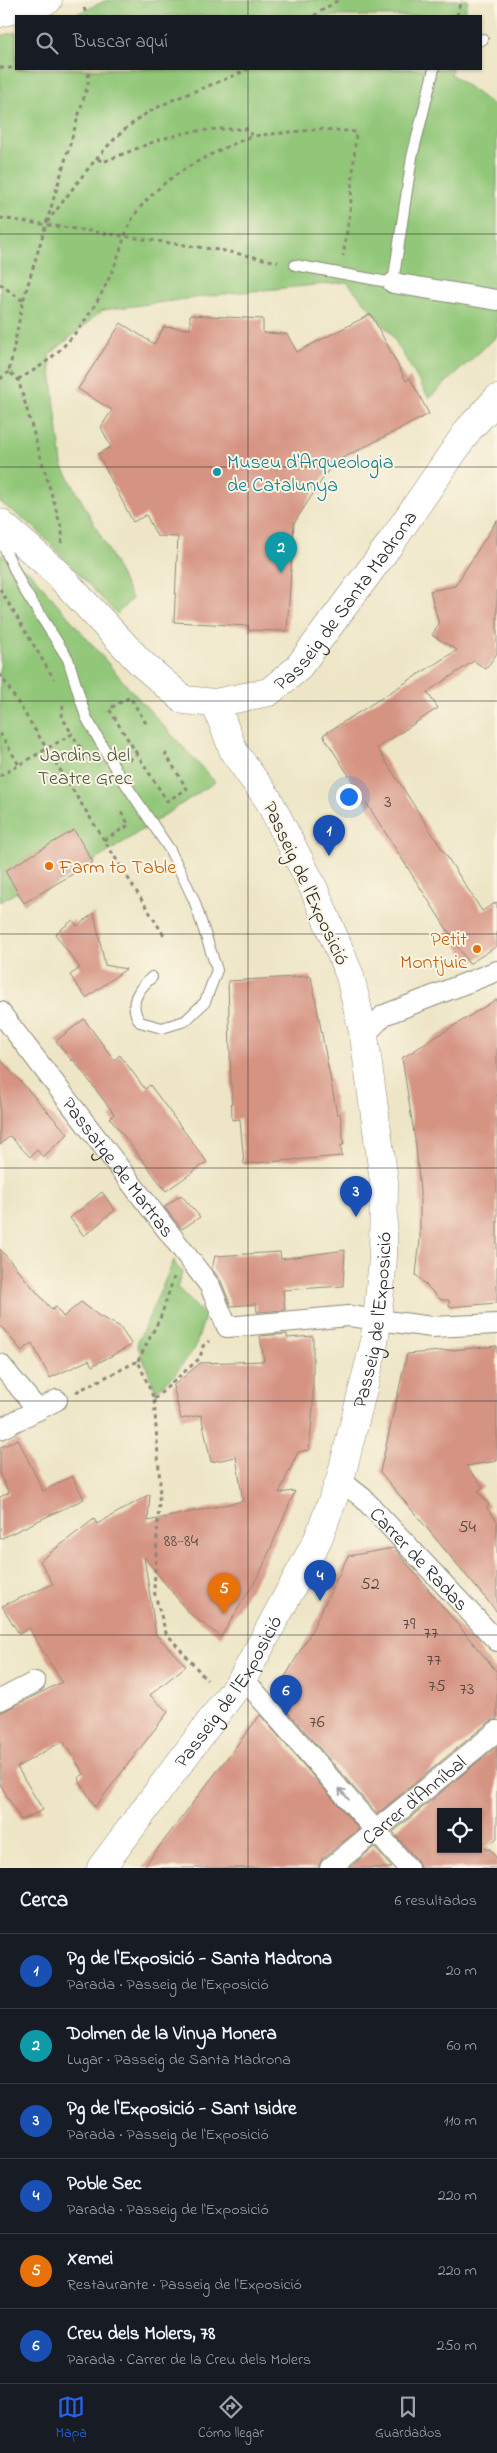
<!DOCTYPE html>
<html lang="es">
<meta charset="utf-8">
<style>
:root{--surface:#171b24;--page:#20242c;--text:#f1f3f6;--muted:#9ea1a6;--line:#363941;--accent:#2563eb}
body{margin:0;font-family:"Indie Flower",sans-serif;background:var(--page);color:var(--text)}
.controls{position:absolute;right:15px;bottom:15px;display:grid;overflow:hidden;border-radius:0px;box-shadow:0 1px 4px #0004}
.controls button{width:45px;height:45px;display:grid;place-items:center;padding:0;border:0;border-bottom:1px solid var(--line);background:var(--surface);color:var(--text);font:25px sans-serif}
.you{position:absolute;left:348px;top:796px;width:18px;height:18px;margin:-12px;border:4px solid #fff;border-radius:50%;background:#1a73e8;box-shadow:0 0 0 8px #1a73e833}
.badge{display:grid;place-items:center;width:32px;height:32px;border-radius:50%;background:var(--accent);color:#fff;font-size:16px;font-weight:700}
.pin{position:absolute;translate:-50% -41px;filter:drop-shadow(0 1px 2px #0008)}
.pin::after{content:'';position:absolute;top:26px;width:18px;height:15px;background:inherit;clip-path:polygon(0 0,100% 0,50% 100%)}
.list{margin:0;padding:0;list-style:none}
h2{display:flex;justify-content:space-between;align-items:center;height:65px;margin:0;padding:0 20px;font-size:21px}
h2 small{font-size:16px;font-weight:400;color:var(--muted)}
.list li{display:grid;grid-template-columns:32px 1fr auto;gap:15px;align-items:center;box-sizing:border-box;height:75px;padding:0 20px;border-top:1px solid var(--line)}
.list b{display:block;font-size:19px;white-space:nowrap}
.list p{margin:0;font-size:16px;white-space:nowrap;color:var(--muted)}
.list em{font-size:16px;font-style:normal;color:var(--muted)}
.icon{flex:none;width:28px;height:28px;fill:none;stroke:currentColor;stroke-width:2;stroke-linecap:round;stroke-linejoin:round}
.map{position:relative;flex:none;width:497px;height:1868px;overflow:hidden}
.search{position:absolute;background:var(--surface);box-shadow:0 1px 4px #0004;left:15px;right:15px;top:15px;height:55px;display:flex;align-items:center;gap:12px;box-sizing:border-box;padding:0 18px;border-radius:0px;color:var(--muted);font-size:19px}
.sheet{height:515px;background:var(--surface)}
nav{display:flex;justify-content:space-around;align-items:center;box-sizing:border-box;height:70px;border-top:1px solid var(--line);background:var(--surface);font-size:14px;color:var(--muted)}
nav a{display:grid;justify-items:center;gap:2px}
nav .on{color:var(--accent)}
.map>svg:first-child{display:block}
</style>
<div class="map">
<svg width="497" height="1868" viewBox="0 0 497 1868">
<rect width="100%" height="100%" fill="#fcf5e5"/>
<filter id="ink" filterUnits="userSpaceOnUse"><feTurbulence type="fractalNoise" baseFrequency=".02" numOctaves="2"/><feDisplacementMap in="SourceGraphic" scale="10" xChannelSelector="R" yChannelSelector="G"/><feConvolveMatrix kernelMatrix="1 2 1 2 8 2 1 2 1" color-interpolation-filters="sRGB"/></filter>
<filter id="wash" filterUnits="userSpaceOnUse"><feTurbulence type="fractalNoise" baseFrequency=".0096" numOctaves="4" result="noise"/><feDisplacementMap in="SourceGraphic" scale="20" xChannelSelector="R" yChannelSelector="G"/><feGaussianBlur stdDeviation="1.12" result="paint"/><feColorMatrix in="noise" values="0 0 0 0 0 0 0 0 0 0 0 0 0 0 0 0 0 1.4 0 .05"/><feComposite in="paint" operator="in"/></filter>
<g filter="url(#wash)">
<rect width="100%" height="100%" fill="#ede5c5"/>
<g fill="#92c779" stroke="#5e7952">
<path d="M107,0H468L464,16H72Z"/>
<path d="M16,32V69H452L451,74L497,108V336L429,398L390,332L347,282L232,293L103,310L49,355L62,465L105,544L132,599L117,614L34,527L0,502V36Z"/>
<path d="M0,554L31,573L128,687L215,782L93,862L24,903L17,892L0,902Z"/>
<path d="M174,1260L177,1267L183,1271L177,1287L205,1316L195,1348L174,1375L156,1391L137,1344Z"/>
</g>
<g id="blocks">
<g fill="#d59382" fill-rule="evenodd">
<path d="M371,314L406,381L410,378L429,414L333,463L294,523L287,631L248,630L249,626L174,622L178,537L157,536L146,515L133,522L98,454L111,447L101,427L112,410L78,389L121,323L154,344L164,327L190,329V315L263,319V333L287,334L297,352Z"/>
<path d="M497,520V653L486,669L474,661L427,692L438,708L377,748L482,911L497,902V946L469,964L323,735L457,650L432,635L439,624L430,591L455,586Z"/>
<path d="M74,830L93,862L24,903L5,871Z"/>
<path d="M94,913L105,965L126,969L86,998L70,975L80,968L55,934L73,920L77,926Z"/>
<path d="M311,976L337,1114L340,1113L344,1145H341L342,1156L244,1164L240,1119L232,1120L228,981Z"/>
<path d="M497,999V1303L449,1307V1300H441L416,1275L420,1239V1192L416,1146L402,1058Z"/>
<path d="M84,1019L114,1060L120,1055L145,1089L150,1085L207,1162L166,1191L110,1118L114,1114L73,1059L72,1061L56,1041Z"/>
<path d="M0,1059L68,1134L43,1157L37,1150L30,1157L10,1136L0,1145Z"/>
<path d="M102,1192L115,1210L84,1236L70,1218Z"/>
<path d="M181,1195L200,1217L182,1229L164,1207Z"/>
<path d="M0,1249L52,1310L56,1307L63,1317L81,1302L99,1316L119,1326L132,1345L92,1366L89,1360L50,1378L32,1343L22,1351L0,1325Z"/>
<path d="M345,1250L343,1286L283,1290L285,1310L257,1312L256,1304L231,1306L221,1281L212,1269L215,1256L280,1252L281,1259Z"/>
<path d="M287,1334V1338L313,1336V1408L310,1442L309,1450L298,1452L279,1493L295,1491L261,1571L221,1637L188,1612L144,1557L156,1635L186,1666L150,1695L168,1712L95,1807L78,1778L84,1774L63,1741L17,1767L43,1810L21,1820L0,1784V1713L62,1682L29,1628L19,1634L2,1606L53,1584L40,1561L94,1519L97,1524L150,1494L148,1521L243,1501L236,1457L211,1462L201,1415L181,1419L173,1386L200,1363L264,1361L260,1336Z"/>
<path d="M497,1346V1461L466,1466L483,1487L478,1491L489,1505L487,1508L497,1521V1612L380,1472L407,1354Z"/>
<path d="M18,1439L43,1491L72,1476L84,1499L0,1539V1497L9,1493L0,1475V1448Z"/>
<path d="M394,1548L497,1672V1719L489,1722L377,1814L274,1696L311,1632L348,1556Z"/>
<path d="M260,1715L359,1829L322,1859L318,1868H143Z"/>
<path d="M497,1746V1838L484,1849H490L497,1859V1868H420L417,1860L393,1832ZM441,1812H478V1849H441Z"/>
<path d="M374,1847L392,1868H349Z"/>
</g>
</g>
</g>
<g filter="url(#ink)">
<use href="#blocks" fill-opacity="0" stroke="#8c8878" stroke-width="1"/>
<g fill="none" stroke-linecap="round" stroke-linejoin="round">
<g stroke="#8c8878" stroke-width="12">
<g id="lane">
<path d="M481,40L483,39"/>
<path d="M295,265L393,283L412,157L434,69"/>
<path d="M0,539L23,588L68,659L86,717L115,768L170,850L194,900L217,970L205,1002L185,1021L162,1028L140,1022C128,1004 137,990 152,977"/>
</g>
</g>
<g stroke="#8c8878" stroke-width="22">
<g id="street">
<path d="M393,283L497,300"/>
<path id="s1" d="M0,1012L210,1286L227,1327L349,1316L432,1327L497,1324"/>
<path d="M364,1036L384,1015L497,971"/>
<path d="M0,1364L38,1410"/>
<path d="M0,1429L57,1400"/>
<path id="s2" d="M340,1480L363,1498L497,1641"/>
<path d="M243,1678L408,1868"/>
<path d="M0,1700L35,1682"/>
<path id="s3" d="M330,1868L497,1731"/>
</g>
</g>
<g stroke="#8c8878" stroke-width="29">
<g id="secondary">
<path d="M0,13L48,0"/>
<path id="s4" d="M0,523L52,568L141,663L184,700L215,703L269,692L297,669L390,544L469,429L497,399"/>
<path id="s5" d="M101,1868L243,1678L318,1539L340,1480L373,1349L377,1321L383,1258L384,1181L364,1036L350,976L314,889L268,799L234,752L215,703"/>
</g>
</g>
<g stroke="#8c8878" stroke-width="3" stroke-dasharray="4 4" stroke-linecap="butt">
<path d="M84,8L87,16"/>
<path d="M314,16L338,0"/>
<path d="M457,16L461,0"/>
<path d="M0,68H16"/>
<path d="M98,159L103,162L158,140L189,132L217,129H248L252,136L323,129L356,132L350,213L343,256"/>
<path d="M0,218L225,251L278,262"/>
<path d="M47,222C76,186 104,141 144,115C176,95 214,86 248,69"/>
<path d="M0,284L23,301"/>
<path d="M0,379L9,372"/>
<path d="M18,379C65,357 97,310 116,262C122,247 125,230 134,216C161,176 209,154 252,136"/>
<path d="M61,543L63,538L61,527L18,379L9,372L23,301L88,84L89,69"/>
<path d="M0,589L54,679"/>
<path d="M0,674L165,937"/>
<path d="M63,705L62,717L72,734"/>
<path d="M0,733L19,765"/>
<path d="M137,754L109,709L130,697L147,725"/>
<path d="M129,760L137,754L167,801L187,789L165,753"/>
<path d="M0,776L72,734L82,750"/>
<path d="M104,840L129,825L121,812"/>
<path d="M138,1361L161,1316L174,1277"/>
<path d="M76,1392L138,1361L154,1399L160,1484L154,1591L166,1633L207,1680"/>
<path d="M154,1399L200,1358L203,1346L209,1341"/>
</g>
<use href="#lane" stroke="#fff" stroke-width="10"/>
<use href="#street" stroke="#fff" stroke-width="20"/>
<use href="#secondary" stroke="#fff" stroke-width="28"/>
</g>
<defs><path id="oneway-shaft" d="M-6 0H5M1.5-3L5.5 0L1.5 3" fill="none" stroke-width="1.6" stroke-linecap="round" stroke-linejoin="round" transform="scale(1.25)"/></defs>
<use stroke="#a0a0a0" href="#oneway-shaft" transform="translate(344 1794) rotate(-131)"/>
</g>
<path fill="none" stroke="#2b2b2b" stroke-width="1" stroke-opacity="0.55" d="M248,0V16M248,69V1868M0,234H497M0,467H497M0,701H497M0,934H497M0,1168H497M0,1401H497M0,1635H497"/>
<circle fill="#0f9aa8" stroke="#fcf5e5" stroke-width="2" cx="217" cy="472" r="5"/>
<g fill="#e8710a" stroke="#fcf5e5" stroke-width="2">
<circle cx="49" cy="866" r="5"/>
<circle cx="477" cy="949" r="5"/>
</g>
<g text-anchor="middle" stroke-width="4" stroke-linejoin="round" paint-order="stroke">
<g font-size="18" fill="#564541">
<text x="388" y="807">3</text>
<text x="467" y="1532">54</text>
<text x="181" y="1546">88-84</text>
<text x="370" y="1589">52</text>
<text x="409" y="1629">79</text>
<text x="431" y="1638">77</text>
<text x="434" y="1665">77</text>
<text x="437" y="1691">75</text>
<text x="467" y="1694">73</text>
<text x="317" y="1727">76</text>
</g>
<g font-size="20" fill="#0d838f" stroke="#fcf5e5" text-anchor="start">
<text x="227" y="468">Museu d'Arqueologia<tspan x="227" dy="23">de Catalunya</tspan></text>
</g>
<g font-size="20" fill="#2b2b2b" stroke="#fcf5e5">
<text dy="7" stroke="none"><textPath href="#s4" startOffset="462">Passeig de Santa Madrona</textPath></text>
<text transform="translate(307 883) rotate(65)" y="7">Passeig de l'Exposició</text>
<text dy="7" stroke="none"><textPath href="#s1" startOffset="195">Passatge de Martras</textPath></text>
<text dy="7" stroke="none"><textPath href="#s5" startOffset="622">Passeig de l'Exposició</textPath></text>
<text dy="7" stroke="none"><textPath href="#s2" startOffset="112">Carrer de Radas</textPath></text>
<text dy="7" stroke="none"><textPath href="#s5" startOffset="218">Passeig de l'Exposició</textPath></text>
<text dy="7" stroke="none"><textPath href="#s3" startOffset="108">Carrer d'Anníbal</textPath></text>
</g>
<g font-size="20" fill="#4a5a42" stroke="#fcf5e5">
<text x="85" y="761">Jardins del<tspan x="85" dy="23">Teatre Grec</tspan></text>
</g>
<g font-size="20" fill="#c56008" stroke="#fcf5e5" text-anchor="start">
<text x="59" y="873">Farm to Table</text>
<text x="467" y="945" text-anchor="end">Petit<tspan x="467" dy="23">Montjuic</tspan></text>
</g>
</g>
</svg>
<div class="controls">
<button><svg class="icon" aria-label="locate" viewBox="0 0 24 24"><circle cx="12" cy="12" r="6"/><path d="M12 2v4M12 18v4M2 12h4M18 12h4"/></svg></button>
</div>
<div class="you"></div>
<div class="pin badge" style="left:329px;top:856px;background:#1a4fb4">1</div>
<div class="pin badge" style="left:281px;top:573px;background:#0f9aa8">2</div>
<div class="pin badge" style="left:356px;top:1217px;background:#1a4fb4">3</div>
<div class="pin badge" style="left:320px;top:1601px;background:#1a4fb4">4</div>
<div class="pin badge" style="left:224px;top:1614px;background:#e8710a">5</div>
<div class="pin badge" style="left:286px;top:1716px;background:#1a4fb4">6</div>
<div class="search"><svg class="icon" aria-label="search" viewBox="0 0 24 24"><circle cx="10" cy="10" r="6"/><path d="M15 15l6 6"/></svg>Buscar aquí</div>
</div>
<section class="sheet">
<h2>Cerca<small>6 resultados</small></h2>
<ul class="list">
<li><span class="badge" style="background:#1a4fb4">1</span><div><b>Pg de l'Exposició - Santa Madrona</b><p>Parada · Passeig de l'Exposició</p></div><em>20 m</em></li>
<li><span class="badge" style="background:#0f9aa8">2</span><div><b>Dolmen de la Vinya Monera</b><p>Lugar · Passeig de Santa Madrona</p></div><em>60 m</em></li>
<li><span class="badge" style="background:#1a4fb4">3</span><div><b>Pg de l'Exposició - Sant Isidre</b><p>Parada · Passeig de l'Exposició</p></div><em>110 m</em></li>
<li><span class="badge" style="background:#1a4fb4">4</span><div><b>Poble Sec</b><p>Parada · Passeig de l'Exposició</p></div><em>220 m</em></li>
<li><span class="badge" style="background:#e8710a">5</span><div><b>Xemei</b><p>Restaurante · Passeig de l'Exposició</p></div><em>220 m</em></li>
<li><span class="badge" style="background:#1a4fb4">6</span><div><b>Creu dels Molers, 78</b><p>Parada · Carrer de la Creu dels Molers</p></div><em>250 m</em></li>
</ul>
</section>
<nav>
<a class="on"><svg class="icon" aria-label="map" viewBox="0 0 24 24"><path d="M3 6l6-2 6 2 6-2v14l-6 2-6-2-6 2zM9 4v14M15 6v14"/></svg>Mapa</a>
<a><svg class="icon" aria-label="directions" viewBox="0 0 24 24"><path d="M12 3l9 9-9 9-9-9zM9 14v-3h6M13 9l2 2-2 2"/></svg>Cómo llegar</a>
<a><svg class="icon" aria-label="saved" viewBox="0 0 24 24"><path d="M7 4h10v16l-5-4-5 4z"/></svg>Guardados</a>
</nav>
